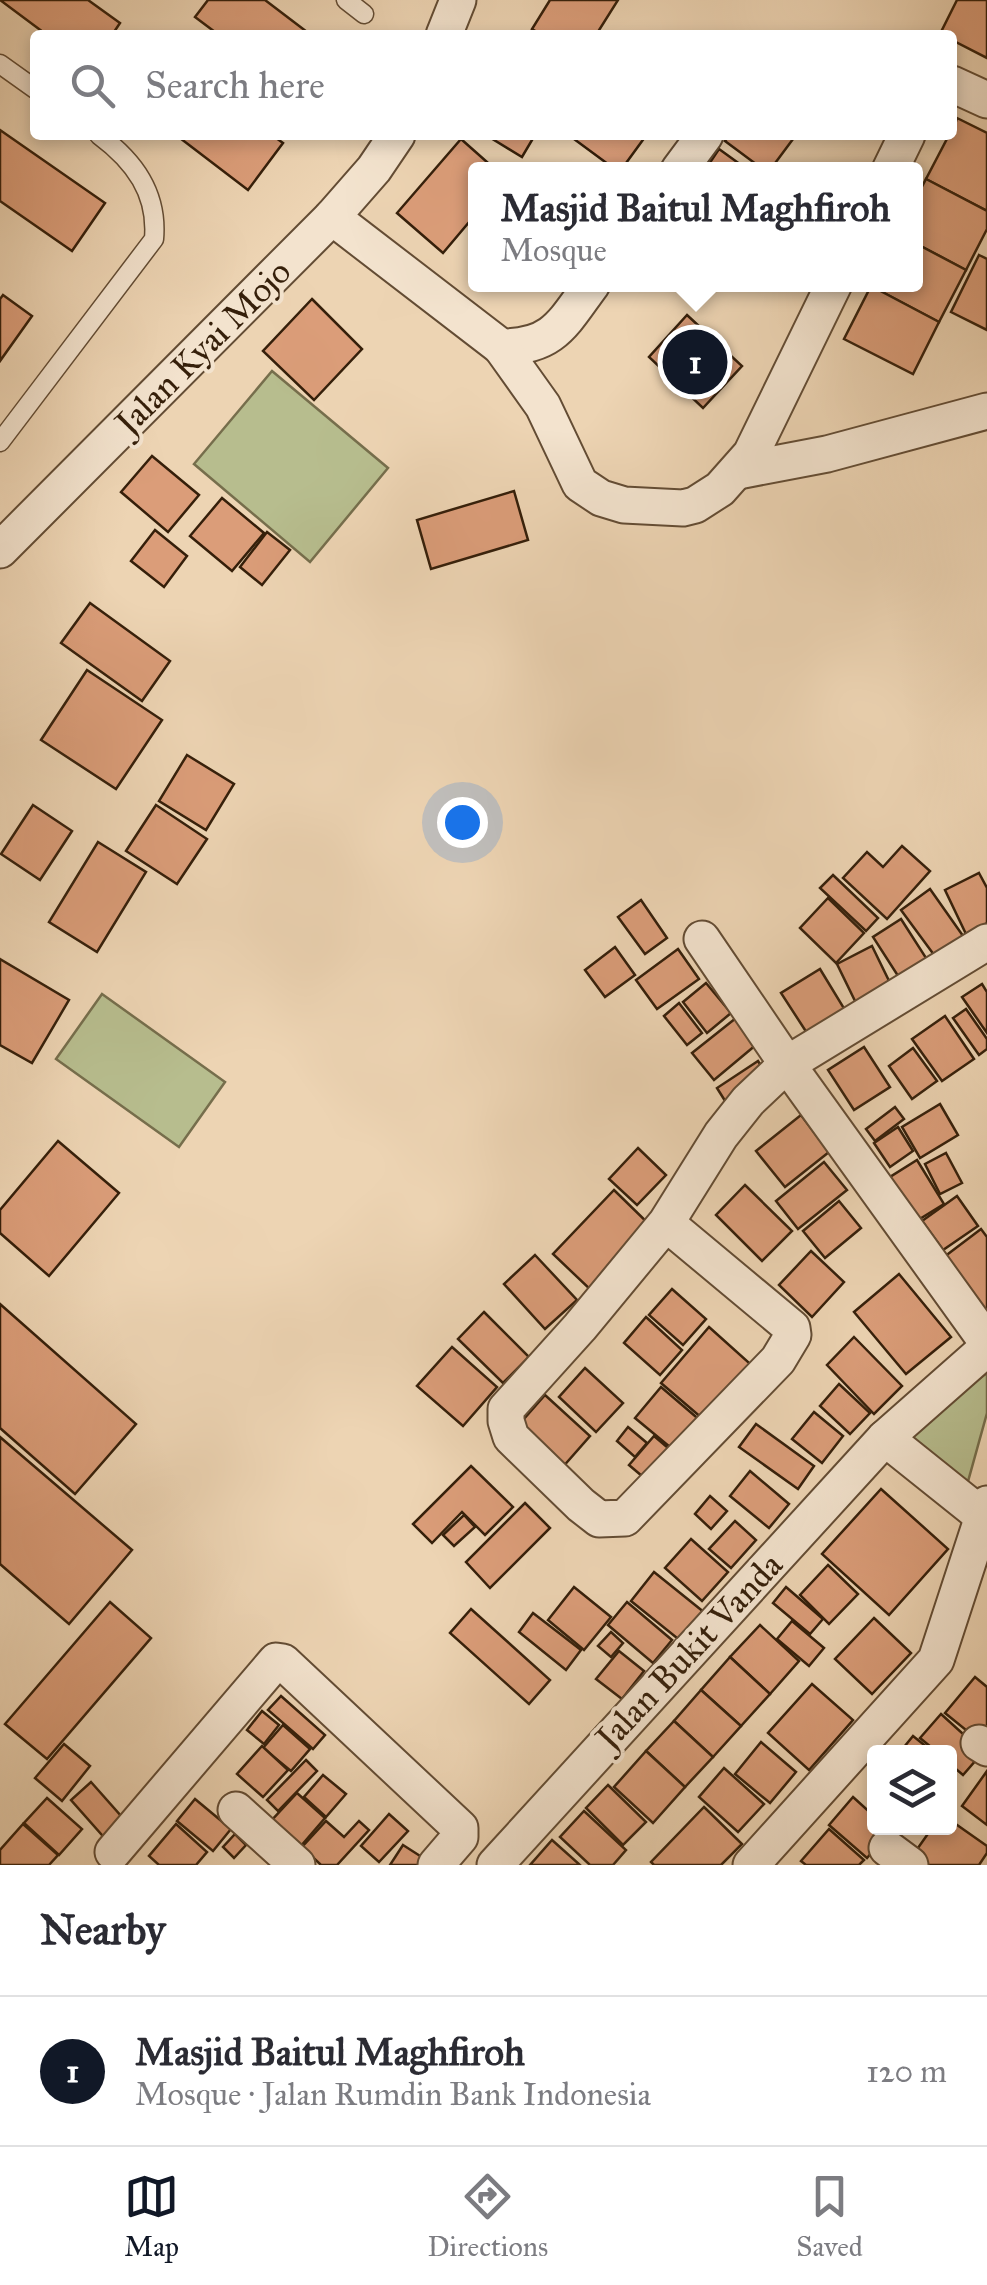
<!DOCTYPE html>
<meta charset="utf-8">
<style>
:root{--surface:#fff;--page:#f2f2f3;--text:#2b2b33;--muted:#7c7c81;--line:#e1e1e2;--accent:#111827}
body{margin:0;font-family:"IM FELL Great Primer",serif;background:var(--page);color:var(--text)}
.controls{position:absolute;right:30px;bottom:30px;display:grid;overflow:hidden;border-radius:10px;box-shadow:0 5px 15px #0003}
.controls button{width:90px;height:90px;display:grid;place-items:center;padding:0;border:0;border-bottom:2px solid var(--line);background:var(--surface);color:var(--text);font:50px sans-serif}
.you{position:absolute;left:462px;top:822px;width:35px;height:35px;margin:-25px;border:8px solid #fff;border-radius:50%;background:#1a73e8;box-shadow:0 0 0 15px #1a73e833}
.badge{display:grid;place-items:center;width:65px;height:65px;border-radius:50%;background:var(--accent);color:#fff;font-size:32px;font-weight:700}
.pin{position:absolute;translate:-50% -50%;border:5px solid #fff;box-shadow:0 2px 10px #0006}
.popup{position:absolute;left:468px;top:162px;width:455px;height:130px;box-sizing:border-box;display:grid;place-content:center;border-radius:10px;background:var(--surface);filter:drop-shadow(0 2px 8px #0005);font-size:32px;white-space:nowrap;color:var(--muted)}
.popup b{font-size:38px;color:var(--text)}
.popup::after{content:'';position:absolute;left:50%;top:100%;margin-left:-20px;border:20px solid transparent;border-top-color:var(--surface)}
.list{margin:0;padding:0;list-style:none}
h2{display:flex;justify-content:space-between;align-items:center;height:130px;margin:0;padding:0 40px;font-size:42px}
h2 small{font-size:32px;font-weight:400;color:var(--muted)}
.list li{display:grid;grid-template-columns:65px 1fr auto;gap:30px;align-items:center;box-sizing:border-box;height:150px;padding:0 40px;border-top:2px solid var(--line)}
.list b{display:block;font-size:38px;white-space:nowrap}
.list p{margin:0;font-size:32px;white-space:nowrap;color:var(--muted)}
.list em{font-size:32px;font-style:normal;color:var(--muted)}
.icon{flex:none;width:55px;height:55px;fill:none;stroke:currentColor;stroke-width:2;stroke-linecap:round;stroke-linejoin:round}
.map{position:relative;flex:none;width:987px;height:1865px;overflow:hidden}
.search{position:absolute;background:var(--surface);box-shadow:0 5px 15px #0003;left:30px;right:30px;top:30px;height:110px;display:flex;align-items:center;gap:25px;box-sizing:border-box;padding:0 35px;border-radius:10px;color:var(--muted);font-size:38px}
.sheet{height:280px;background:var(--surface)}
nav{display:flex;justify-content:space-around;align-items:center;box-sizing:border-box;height:140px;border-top:2px solid var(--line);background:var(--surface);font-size:28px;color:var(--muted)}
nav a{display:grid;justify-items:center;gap:5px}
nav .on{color:var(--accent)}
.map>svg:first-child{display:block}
</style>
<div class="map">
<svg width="987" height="1865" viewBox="0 0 987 1865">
<rect width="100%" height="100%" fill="#edd4b3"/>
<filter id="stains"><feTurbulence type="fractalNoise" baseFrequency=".002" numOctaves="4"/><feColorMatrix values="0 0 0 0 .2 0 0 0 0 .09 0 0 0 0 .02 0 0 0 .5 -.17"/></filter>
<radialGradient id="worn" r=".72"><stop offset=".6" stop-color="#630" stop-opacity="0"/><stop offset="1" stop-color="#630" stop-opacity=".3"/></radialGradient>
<g fill="#b7bd8e" stroke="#766e4c" stroke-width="2.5">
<path d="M272,371L388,468L310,562L194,464Z"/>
<path d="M102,994L225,1082L179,1147L56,1059Z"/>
<path d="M987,1373V1413L967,1485L904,1432Z"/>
</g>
<g fill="#db9d79" stroke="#351f0a" stroke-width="2.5">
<path d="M0,0H88L120,23L112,35H47Z"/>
<path d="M208,0H265L311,35H219L195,17Z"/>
<path d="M550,0H618L596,35H542L532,29Z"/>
<path d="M957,0H987V58L952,40V35L940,34Z"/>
<path d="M957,118L987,133V211L926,179L949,135H952Z"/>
<path d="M0,130L105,203L72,251L0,201Z"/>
<path d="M176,135H272L283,143L248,190Z"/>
<path d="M486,135H535L522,157Z"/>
<path d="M577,135H642L645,137L621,170H616L574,139Z"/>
<path d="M730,135H796L770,170H764L725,141Z"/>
<path d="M461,139L496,170H475V215L443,253L397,213Z"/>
<path d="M719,149L748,170H705Z"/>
<path d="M926,179L987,211V229L966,270L915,243V200Z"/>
<path d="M915,243L966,270L939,322L871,286L915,284Z"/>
<path d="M979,255L987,259V330L951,312Z"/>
<path d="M871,286L939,322L913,374L844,339Z"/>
<path d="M3,295L32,316L0,361V299Z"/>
<path d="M312,299L362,349L314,400L263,351Z"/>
<path d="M687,315L742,366L703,408L649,357Z"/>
<path d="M152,456L199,495L168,532L121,492Z"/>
<path d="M514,491L528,540L431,569L417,520Z"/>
<path d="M222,498L264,533L232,571L190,536Z"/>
<path d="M155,530L187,556L164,587L131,561Z"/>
<path d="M267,532L290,550L262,585L240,567Z"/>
<path d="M90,603L170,661L142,701L61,643Z"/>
<path d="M87,670L162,720L116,789L41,740Z"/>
<path d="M187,755L234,784L206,830L159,801Z"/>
<path d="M33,805L72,831L40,880L1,854Z"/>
<path d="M156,805L207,839L177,884L126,851Z"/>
<path d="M98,842L146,872L97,952L49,922Z"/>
<path d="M902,846L930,871L887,919L843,878L867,852L883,867Z"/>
<path d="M979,873L987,888V923L966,934L945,890Z"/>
<path d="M833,875L878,918L866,931L820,888Z"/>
<path d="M930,889L968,943L940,963L901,910Z"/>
<path d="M828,898L864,933L836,963L800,928Z"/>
<path d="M641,900L667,938L645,954L618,917Z"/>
<path d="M901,919L928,961L900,979L873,937Z"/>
<path d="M872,946L892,987L857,1005L837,964Z"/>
<path d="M615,947L635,975L605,997L585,970Z"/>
<path d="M678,949L699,979L657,1009L636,980Z"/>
<path d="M0,959L69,1000L32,1063L0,1045Z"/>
<path d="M820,969L845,1010L807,1033L781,993Z"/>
<path d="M706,983L731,1013L707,1033L683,1002Z"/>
<path d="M982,984L987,992V1033L962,997Z"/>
<path d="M679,1003L702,1033L687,1045L664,1016Z"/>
<path d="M966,1009L987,1039V1049L979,1055L953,1018Z"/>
<path d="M945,1016L974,1059L942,1081L912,1039Z"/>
<path d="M736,1018L757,1044L714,1080L692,1053Z"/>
<path d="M864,1047L890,1087L854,1110L828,1070Z"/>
<path d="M913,1048L937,1081L912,1099L889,1066Z"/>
<path d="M758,1061L768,1077L727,1104L717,1088Z"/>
<path d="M940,1104L958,1135L920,1158L902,1127Z"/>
<path d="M895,1107L904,1119L875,1141L866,1129Z"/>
<path d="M801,1115L829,1152L785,1187L756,1151Z"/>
<path d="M898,1127L913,1151L890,1167L874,1143Z"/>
<path d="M58,1141L119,1193L49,1276L0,1233V1210Z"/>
<path d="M638,1148L666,1175L637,1205L609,1179Z"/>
<path d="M946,1153L962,1183L940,1194L925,1164Z"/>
<path d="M917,1160L944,1204L918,1220L890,1177Z"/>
<path d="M824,1162L847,1190L798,1229L776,1201Z"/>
<path d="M745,1185L792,1231L762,1261L716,1215Z"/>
<path d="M614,1190L654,1229L594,1293L553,1254Z"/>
<path d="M957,1196L978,1226L943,1250L922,1221Z"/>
<path d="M839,1201L861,1228L825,1258L803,1231Z"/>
<path d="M981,1229L987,1237V1314L944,1257Z"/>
<path d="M811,1251L844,1282L812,1317L779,1285Z"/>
<path d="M535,1255L577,1300L545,1329L504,1284Z"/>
<path d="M899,1274L951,1337L906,1374L854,1312Z"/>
<path d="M672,1289L706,1319L683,1345L649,1315Z"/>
<path d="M0,1304L136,1424L75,1494L0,1428Z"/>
<path d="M484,1312L529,1357L503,1383L458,1339Z"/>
<path d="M646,1317L682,1350L660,1375L624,1343Z"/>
<path d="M709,1327L757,1370L710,1425L661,1383Z"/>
<path d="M854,1337L902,1386L874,1414L827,1365Z"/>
<path d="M452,1347L497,1387L463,1426L417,1386Z"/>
<path d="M585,1368L623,1403L596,1432L559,1397Z"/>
<path d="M839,1384L870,1413L850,1434L820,1406Z"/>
<path d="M661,1387L702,1422L676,1452L635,1418Z"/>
<path d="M545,1395L590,1436L561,1469L516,1428Z"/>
<path d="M814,1412L843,1436L822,1463L792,1439Z"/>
<path d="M756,1424L814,1466L798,1489L739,1447Z"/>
<path d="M628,1427L647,1443L635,1457L617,1441Z"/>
<path d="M654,1436L674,1453L649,1482L629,1465Z"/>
<path d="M0,1437L132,1550L69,1624L0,1564Z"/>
<path d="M471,1466L513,1507L485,1535L462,1512L432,1543L413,1524Z"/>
<path d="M750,1471L789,1504L769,1528L730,1496Z"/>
<path d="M881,1489L948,1549L889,1615L822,1554Z"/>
<path d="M710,1496L727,1511L711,1529L695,1514Z"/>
<path d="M525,1503L550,1528L490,1588L466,1562Z"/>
<path d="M464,1515L475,1527L454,1546L443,1535Z"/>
<path d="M735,1521L756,1540L731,1568L709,1549Z"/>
<path d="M691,1539L728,1572L702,1601L665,1568Z"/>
<path d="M828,1565L858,1594L829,1624L800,1595Z"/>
<path d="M654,1572L705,1613L682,1642L631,1601Z"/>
<path d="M574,1587L611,1617L584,1650L548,1620Z"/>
<path d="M786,1587L823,1619L810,1634L773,1603Z"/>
<path d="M110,1602L151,1638L47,1759L5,1724Z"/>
<path d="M627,1602L672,1640L653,1663L608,1625Z"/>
<path d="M471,1609L550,1680L529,1704L450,1633Z"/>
<path d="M533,1613L581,1650L566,1670L519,1632Z"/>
<path d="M874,1618L911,1653L872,1694L835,1659Z"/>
<path d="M792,1621L824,1648L809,1666L777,1639Z"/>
<path d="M760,1625L799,1661L770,1694L730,1657Z"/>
<path d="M611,1632L623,1643L611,1657L598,1646Z"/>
<path d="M619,1651L644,1671L622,1699L596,1679Z"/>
<path d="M730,1657L770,1694L741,1726L701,1690Z"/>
<path d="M975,1677L987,1687V1747L945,1713Z"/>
<path d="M812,1684L853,1720L809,1770L768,1733Z"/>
<path d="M701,1690L741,1726L713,1757L674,1721Z"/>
<path d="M281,1696L325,1735L313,1749L268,1710Z"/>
<path d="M262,1711L279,1725L264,1744L247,1730Z"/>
<path d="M941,1714L983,1752L963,1775L950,1764V1752H937L920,1738Z"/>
<path d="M674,1721L713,1757L685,1787L646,1751Z"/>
<path d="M283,1725L310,1749L291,1771L263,1748Z"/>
<path d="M913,1736L933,1752H900Z"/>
<path d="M761,1742L796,1772L770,1803L735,1774Z"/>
<path d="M64,1744L90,1766L62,1801L35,1778Z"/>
<path d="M262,1746L288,1770L263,1797L237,1774Z"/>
<path d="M646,1751L685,1787L653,1823L614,1787Z"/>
<path d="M306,1760L317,1771L278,1811L267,1800Z"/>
<path d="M724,1768L764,1804L738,1832L699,1797Z"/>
<path d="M987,1771V1825L962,1806Z"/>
<path d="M323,1775L346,1794L326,1817L304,1797Z"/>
<path d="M91,1782L129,1825L109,1843L71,1800Z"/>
<path d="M608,1785L646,1822L623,1845L586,1808Z"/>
<path d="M297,1793L325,1818L300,1847L271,1821Z"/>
<path d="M853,1797L874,1816V1828L891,1830L867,1858L829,1825Z"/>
<path d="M47,1798L82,1829L59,1855L24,1823Z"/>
<path d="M195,1799L231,1829L213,1851L177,1821Z"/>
<path d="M704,1807L742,1844L721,1865H654L651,1862Z"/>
<path d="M584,1811L626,1850L613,1865H590L560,1837Z"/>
<path d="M389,1814L408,1831L379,1862L361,1846Z"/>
<path d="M950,1820L987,1846V1853L979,1865H906L932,1828H950Z"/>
<path d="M326,1821L344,1837L359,1821L369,1830L337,1865H321L302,1847Z"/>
<path d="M23,1824L58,1855L49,1865H0V1850Z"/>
<path d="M176,1824L207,1852L196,1865H159L149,1856Z"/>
<path d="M829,1829L864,1860L859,1865H806L801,1861Z"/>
<path d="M235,1834L246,1845L234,1858L223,1847Z"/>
<path d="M552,1840L580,1865H530Z"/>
<path d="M403,1845L428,1861L425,1865H390Z"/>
</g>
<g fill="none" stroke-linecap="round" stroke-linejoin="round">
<g stroke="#634c34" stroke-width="21">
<g id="service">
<path d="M346,0L364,14"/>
<path d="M0,64L35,89"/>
<path d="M0,442L154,239C158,193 134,161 99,135"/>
</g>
</g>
<g stroke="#634c34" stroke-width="39">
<g id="minor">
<path d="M444,35L458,0"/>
<path d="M952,84L987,100"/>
<path d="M679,170L705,135"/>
<path d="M890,170L907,135"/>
<path d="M332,217L501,347C554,347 563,323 592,284"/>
<path d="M501,347L543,406L580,484L601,498L624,505L683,508L695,505L720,489L751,454L834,284"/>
<path d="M738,471L827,454L987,411"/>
<path d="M0,550L332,217L374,169L397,135"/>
<path d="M987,942L787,1064L987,1342"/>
<path d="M666,1223L792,1328L793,1335L778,1360L625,1518L599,1519L581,1505L511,1437L506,1421V1409L580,1327L666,1223L721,1135L748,1101L787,1064L702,939"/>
<path d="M885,1438L985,1518"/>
<path d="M979,1743L987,1748"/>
<path d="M236,1810L297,1865"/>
<path d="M887,1848L910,1865"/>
<path d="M113,1852L276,1661L283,1662L460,1828V1837L436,1865"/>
<path d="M495,1865L885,1438L987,1348"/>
<path d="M751,1865L936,1660L987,1504"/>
</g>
</g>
<use href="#service" stroke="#f3e3ce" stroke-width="18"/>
<use href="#minor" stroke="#f3e3ce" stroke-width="35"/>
</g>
<g text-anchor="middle" stroke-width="8" stroke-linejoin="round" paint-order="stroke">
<g font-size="35" fill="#351f0a" stroke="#f3e3ce">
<text transform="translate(203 347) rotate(-45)" y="12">Jalan Kyai Mojo</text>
<text transform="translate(689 1651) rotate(-47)" y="12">Jalan Bukit Vanda</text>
</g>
</g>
<rect width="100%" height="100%" filter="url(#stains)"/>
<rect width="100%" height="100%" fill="url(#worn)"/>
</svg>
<div class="controls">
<button><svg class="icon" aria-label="layers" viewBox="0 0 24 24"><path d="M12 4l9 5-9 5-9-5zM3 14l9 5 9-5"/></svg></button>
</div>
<div class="you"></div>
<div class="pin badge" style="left:695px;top:362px">1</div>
<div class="popup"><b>Masjid Baitul Maghfiroh</b>Mosque</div>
<div class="search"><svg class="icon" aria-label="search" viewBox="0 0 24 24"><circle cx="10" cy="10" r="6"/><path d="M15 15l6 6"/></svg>Search here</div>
</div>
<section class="sheet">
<h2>Nearby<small></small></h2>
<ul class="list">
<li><span class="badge">1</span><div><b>Masjid Baitul Maghfiroh</b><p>Mosque · Jalan Rumdin Bank Indonesia</p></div><em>120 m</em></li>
</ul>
</section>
<nav>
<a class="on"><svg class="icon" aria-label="map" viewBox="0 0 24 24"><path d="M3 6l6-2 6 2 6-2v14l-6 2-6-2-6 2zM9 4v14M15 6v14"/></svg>Map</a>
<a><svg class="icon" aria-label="directions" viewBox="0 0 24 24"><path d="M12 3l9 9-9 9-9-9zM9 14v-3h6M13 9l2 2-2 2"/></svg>Directions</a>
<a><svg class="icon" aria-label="saved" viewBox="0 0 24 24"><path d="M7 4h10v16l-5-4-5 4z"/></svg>Saved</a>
</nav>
